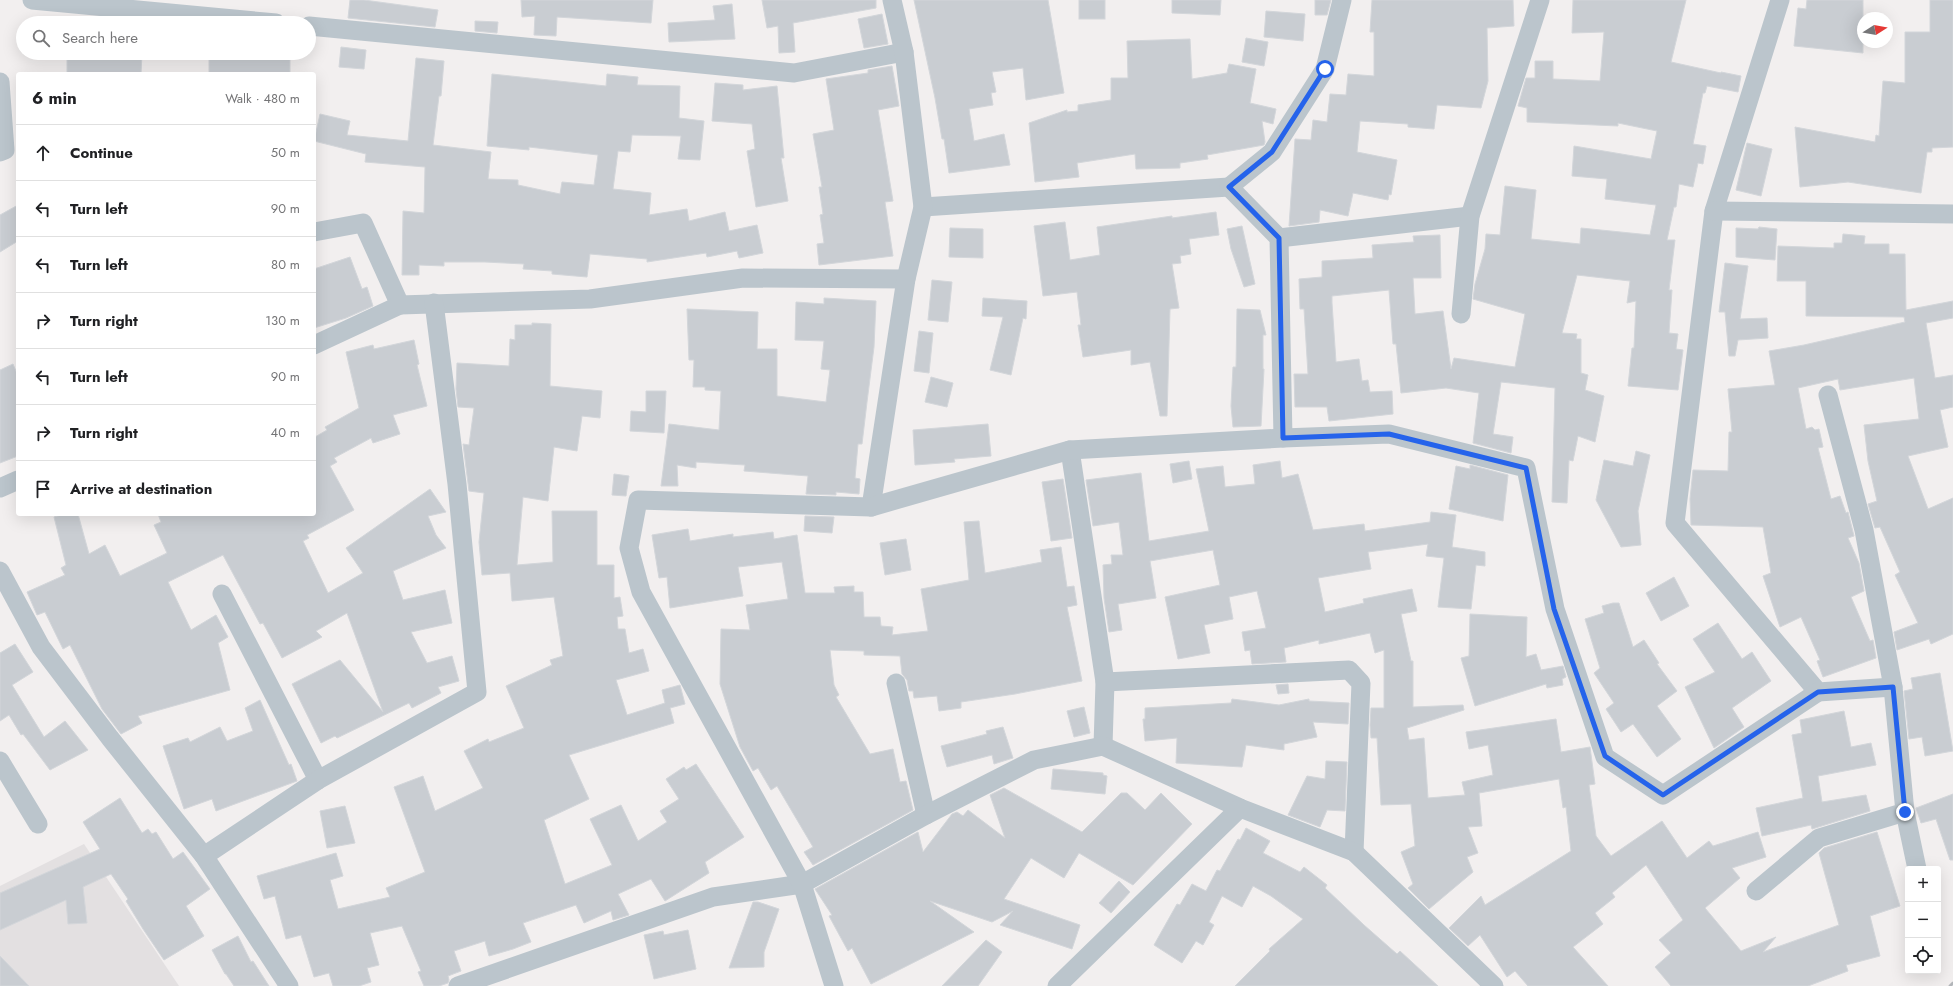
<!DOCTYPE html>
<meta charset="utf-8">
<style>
:root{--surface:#fff;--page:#f6f6f6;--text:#202124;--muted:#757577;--line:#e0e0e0}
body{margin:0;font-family:Jost,sans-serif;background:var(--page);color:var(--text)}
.controls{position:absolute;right:12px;bottom:12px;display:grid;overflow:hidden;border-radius:4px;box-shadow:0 4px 16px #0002}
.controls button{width:36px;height:36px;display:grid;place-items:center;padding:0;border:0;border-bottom:1px solid var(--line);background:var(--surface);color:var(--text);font:20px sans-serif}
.compass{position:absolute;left:1857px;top:12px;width:36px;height:36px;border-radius:50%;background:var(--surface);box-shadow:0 4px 16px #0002;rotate:79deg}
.stop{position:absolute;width:12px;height:12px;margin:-9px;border:3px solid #2563eb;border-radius:50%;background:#fff}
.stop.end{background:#2563eb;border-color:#fff;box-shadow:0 1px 4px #0008}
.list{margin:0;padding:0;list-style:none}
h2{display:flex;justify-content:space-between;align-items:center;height:52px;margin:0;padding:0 16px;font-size:17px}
h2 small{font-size:13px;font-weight:400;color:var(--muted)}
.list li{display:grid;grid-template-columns:26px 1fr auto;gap:12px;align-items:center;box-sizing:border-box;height:56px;padding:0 16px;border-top:1px solid var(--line)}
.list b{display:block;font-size:15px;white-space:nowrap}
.list em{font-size:13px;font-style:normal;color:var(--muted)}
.icon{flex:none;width:22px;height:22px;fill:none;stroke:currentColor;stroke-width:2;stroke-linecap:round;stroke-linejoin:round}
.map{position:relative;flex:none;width:1953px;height:986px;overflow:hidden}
.search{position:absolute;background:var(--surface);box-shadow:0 4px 16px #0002;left:16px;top:16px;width:300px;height:44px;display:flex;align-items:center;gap:10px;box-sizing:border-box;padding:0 14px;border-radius:22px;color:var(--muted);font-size:15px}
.panel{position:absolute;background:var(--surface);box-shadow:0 4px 16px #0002;left:16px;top:72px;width:300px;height:444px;border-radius:4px}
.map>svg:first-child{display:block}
</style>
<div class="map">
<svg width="1953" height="986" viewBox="0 0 1953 986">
<rect width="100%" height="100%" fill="#f2efef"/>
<path fill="#e3e0e1" d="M84,844L179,986H0V886Z"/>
<g fill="#c9cdd2" stroke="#d3d6da">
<path d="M350,0H364L438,10L435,27L348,18Z"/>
<path d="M521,0H653L651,23L557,17L556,36L534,35L535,16L522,17Z"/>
<path d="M762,0H876V8L793,23L795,52L779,53L778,26L767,28Z"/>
<path d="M914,0H1048L1064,93L1026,100L1023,68L992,72L996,92L991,93L993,105L969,109L974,141L1004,134L1010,165L949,173L944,139H942L935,98Z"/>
<rect x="1079" y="0" width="26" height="19"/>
<path d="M1172,0H1221L1220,15L1172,13Z"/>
<path d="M1315,0H1331L1327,15H1315Z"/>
<path d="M1372,0H1513L1514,26L1487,28L1488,81L1481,108L1437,105L1434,129L1408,127V124L1360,121L1357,152L1397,160L1391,195L1389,194L1388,200L1353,193L1348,216L1320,210L1319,222L1289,226L1295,139L1311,140L1313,120L1327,122L1330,94L1346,95L1348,74L1374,76V32H1370Z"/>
<path d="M1573,0H1686L1671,62L1721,73V72L1741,76L1738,92L1707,86L1705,93H1703L1693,144L1706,146L1703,164L1698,163L1693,187L1679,184L1676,207H1674L1667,240H1675L1669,290H1672L1669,333L1678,334L1676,349L1683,350L1678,390L1628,386L1632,348H1634L1636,301L1627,303L1630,281L1577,275L1562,333L1577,334L1576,339H1581V373L1588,375L1585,390L1604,396L1595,442L1578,436L1573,461L1569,460L1567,503L1552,502L1555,388L1501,382L1493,434L1513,437L1511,453L1473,443L1479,393L1446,388L1401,393L1396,344H1393L1389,290L1332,296V303L1336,362L1359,359L1362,381L1368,380L1370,392L1392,391L1393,414L1329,421L1327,407H1295L1294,374H1308L1304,309H1300L1299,279L1322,277V261L1373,258L1372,245L1414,242L1413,236L1440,235L1441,278H1413L1415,314L1443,311L1451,369L1454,358L1515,367L1525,314L1473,299L1475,284L1485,249L1486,234L1500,235L1505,186L1536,190L1531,239L1580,244L1581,228L1650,235L1656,205L1605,199L1607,179L1572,176L1574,146L1651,159L1657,131L1618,123V126L1527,122V108L1518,106L1526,78H1535V61H1553V79L1600,81L1604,32L1572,33Z"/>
<path d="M1807,0H1863V53L1794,46L1798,8L1806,9Z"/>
<path d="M1930,0H1953V147L1932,148V152H1927L1921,193L1848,182L1800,187L1795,127L1875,142L1876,135L1879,136L1883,81L1905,83V32H1930Z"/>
<path d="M732,4L735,39L669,42L668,23L715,20L713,6Z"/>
<path d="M1266,11L1305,14L1303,41L1264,37Z"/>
<path d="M882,14L888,44L864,48L858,19Z"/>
<path d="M475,21L498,22L497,33L475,31Z"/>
<path d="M1246,38L1268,42L1264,66L1242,62Z"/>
<path d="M1190,39L1192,79L1227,73L1229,64L1256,69L1250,103L1276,109L1273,124L1262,121L1265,142L1264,145L1207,155L1208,159L1180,163V168L1136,169L1135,154L1077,163L1079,177L1035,182L1029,123L1067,110V112L1078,111V105L1111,100V78H1128L1127,41Z"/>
<path d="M341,47L366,50L364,69L339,67Z"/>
<path d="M67,53H142L141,74H67Z"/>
<rect x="209" y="53" width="81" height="21"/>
<path d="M416,58L444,61L441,96H439L433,145L491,152L488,179L518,180V185L560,194L562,182L594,185L598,155L529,147V150L487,146L492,74L606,86L607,74L638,77L637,85L680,86L679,118L704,121L700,160L678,159L681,136L632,135L630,152L618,151L613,189L651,193L649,215L687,209L689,221L725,212L729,231L757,225L763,253L739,258L737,251L707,257L706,253L647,262V259L590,254L587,277L552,274V271L523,269L524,264L485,262H444V266L419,265V275H402L403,211L424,213L425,167L365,162L366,154L314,141L320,114L350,121L347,135L408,141Z"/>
<path d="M892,66L899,106L878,110L893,201L885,202L893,256L819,265L817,244L824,243L820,215L823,214L819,187H822L813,134L834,130L826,79L868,73V70Z"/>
<path d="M715,83L743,85V90L777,86L784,158H781L788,201L756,207L747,151L755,149L752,124L712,121Z"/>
<path d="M1747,143L1772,149L1761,196L1736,190Z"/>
<path d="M18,205V241L0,252V215Z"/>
<path d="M1216,212L1219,235L1189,239L1191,254L1180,256L1181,263L1172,264L1179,308L1170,309L1167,416H1160L1150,362L1131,365V350L1083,357L1078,325H1081L1077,292L1043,296L1034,226L1065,222L1070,260L1100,255L1097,227L1172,216V218Z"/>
<path d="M1242,226L1255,284L1244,287L1231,249L1227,229Z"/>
<path d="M1759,227L1777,229L1775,260L1736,257V228L1758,229Z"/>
<path d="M950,228L983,229V258L949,257Z"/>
<path d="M1843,234L1865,236L1864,244H1889V254H1905L1906,310L1953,301V318L1926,323L1935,378L1953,375V407L1940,410L1948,447L1908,456L1928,509L1953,498V634L1931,644L1929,639L1897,650L1894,632L1918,623L1895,575L1900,572L1880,527L1875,528L1868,504L1877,501L1868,461L1864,425L1919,419L1914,378L1840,390L1838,379L1798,388L1806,429L1812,427L1815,430L1819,429L1823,447L1818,448L1831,499L1840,496L1846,513L1848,512L1854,536L1848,538L1859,563L1864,591L1851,597L1870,641L1873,640L1876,658L1823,677L1817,661L1820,660L1801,617L1780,627L1763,576L1771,573L1763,527L1691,525L1690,499L1693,470L1728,471L1729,432H1732L1728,389L1775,385L1769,351L1804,345L1905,322L1904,317L1806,316V281H1777L1778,246L1834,248V243H1842Z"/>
<path d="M350,257L362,289L367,287L373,306L346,318L314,328V269Z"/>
<path d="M1725,263L1748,266L1740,319L1767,318L1768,338L1738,340L1735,356H1729L1725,312H1719Z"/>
<path d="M932,280L952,282L948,322L928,320Z"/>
<path d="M824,298L876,301L874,347L867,402L862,444H858L855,478L860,479L859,494L836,492V495L806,494L808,476L744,471L745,465L696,462V468L677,465L678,486H661L669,424L719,430L721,391L705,390V387H693L694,360H689L687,309L758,312L757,349H777V396L826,402L830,370L821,369L824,341L795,340L796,302L824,304Z"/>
<path d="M983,298L1027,301L1026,319L1023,318L1011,375L990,370L1003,317L982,316Z"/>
<path d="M1237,309L1260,310L1266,335H1263V369H1264L1261,426L1233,427L1231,406L1233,367H1236Z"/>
<path d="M532,323L551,324L550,386L602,391L600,418L582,416L577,451L554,447L548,501L523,497L517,565L553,562L552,511H597V565H614V598L620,597L623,616L617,617L618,629H625L629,653L643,649L649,671L616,680L627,715L665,703L662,690L680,685L685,704L670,708L674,723L569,755L589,799L544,820L565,884L612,865L590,819L621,805L638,841L667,822L660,811L679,799L666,779L684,767L686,770L696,764L744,837L705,862L709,873L665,901L651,879L618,894L629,915L613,920L611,911L584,923L576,905L523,923L531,942L513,949L489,956L485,941L454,951L461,971L448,976L449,980L448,983L439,986H424L418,972L421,971L402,926L370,933L379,965L367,968L371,982L359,986H333L329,973L314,977L301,935L286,939L275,896L264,899L257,876L336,853L343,876L330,880L338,909L390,897L386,888L425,872L394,787L423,776L435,811L483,788L464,751L488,739L489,742L524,728L506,686L552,665L550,660L563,656L554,597L512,601L510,573L482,575L479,542L484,493L469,491L463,444L469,445L474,408L458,407L456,389L457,363L509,366L510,339L515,340V325H532Z"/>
<path d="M919,331L933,333L929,373L914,371Z"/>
<path d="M414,340L419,364L417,365L427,406L393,415L400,434L373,443L371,438L334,458L337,462L330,466L354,510L307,535L309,538L303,541L328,593L363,573L346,548L430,489L446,512L428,516L436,535L446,548L393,571L403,600L445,590L452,623L411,632L427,663L452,656L459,681L438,687L441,693L412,708L409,703L337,738L335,736L321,743L292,684L340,660L383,712L347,613L316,631L322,637L282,658L263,623L260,624L223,555L168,582L191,630L216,615L228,637L218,643L230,690L138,716L142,723L121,734L102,709L70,645L63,649L45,612L37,615L27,592L65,575L61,568L66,565L54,517L65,514H78L89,554L105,545L120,576L167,553L154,525L161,522L158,514H314V435L315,437L327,430L325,427L359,408L346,352L373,345L374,349Z"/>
<path d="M13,364L18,376V456L0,463V370Z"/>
<path d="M931,377L953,383L947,407L925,402Z"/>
<path d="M646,391H666L664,433L630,431L631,411L646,412Z"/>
<path d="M988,424L991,456L954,459L955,462L915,465L913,430Z"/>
<path d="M1636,451L1650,455L1638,511L1641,545L1621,547L1596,500L1604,460L1633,466Z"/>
<path d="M1189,461L1192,479L1173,483L1170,464Z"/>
<path d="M1280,461L1282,478L1298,474L1313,530L1364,524L1365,531L1430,522L1431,512L1456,515L1452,547L1485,552V566L1476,565L1471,609L1438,607L1444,558L1426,556L1428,544L1368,552L1371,569L1318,578L1325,612L1364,603L1363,599L1412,589L1417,611L1401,614L1411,661H1413V707L1463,705L1464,710L1407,728L1409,740L1424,738L1428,798L1465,795L1462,782L1493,775L1488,745L1469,749L1466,732L1556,719L1561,752L1590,747L1595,784L1589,785L1596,836L1611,856L1662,821L1687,858L1709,841L1713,846L1758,832L1766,857L1732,868L1740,878L1705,908L1741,951L1776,937L1763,952L1839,925L1819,853L1824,848L1877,832L1900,906L1870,916L1880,956L1846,965L1848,971L1808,986H1671L1655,967L1671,953L1659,940L1683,920L1646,865L1612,893L1615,897L1595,913L1603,924L1573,947L1608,986H1528L1515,971L1507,977L1480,935L1468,946L1449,928L1481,896L1485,905L1571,851L1566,807L1563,808L1559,779L1479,793L1482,826L1468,827L1478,853L1467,857L1473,872L1429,909L1408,888L1413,884L1401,852L1415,846L1411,804L1381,805L1377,738H1371L1370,725L1371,708H1384V650L1375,653L1370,633L1319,644V640L1284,648L1286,662L1252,664L1250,650L1245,651L1242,632L1266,628L1257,591L1229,597L1233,619L1204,625L1210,653L1178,659L1165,597L1220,585L1213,550L1150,561L1156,598L1118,604L1122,630L1109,632L1104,598L1103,565L1112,564L1111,555H1123L1119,522L1093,526L1086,480L1141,473L1149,541L1209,531L1196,469L1223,466L1225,487L1255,484L1253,465Z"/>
<path d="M1470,465L1508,475L1503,521L1449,509L1456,466L1470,469Z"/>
<path d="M614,474L629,476L626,496L612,495Z"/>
<path d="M1063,479L1072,538L1051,541L1042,482Z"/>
<path d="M805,516L834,517L832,533L804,531Z"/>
<path d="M979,521L985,573L1042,562L1040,550L1061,547L1067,587L1074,586L1077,605L1067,607L1082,681L1015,694L961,702V708L939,711L937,696L914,698L913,691H909L907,680L902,674L900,656L864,655V651L830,650L834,685L839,695L836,697L870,754L893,749L900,782L906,781L913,810L813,865L804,852L813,847L777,786L771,790L758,768L753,771L740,747L720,684L721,629L750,630L746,605L788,599L782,562L738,567L743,596L670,608L667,577L659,578L652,535L688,529L690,541L733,534V537L773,532L774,539L797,535L805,593H835L834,587L854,586V592H863L864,617H880L881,626L893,627L892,635L928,631L921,589L969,580L964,522Z"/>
<path d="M906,539L911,570L885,575L880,543Z"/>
<path d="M1674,577L1689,606L1661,621L1646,593Z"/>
<path d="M1613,603H1619L1633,647L1644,640L1659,663L1657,664L1677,691L1657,706L1681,739L1657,757L1633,724L1621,732L1606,709L1614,703L1594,673L1600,668L1585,619L1604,613L1602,606Z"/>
<path d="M1470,614L1527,617L1526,657L1536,654L1541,670L1563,666L1566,677L1562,679L1563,685L1547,688L1546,684L1475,706L1461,658L1469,656Z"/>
<path d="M1718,623L1742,659L1752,652L1771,681L1732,708L1744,727L1714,748L1685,687L1715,672L1693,639Z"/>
<path d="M15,644L33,672L12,685L44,737L65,721L88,750L50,770L23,734L21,735L9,715L0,721V653Z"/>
<path d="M1940,673L1953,751L1925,756L1922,737L1909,739L1904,691L1913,689L1911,678Z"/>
<path d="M1288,684L1289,693L1278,694L1276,685Z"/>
<path d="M1232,699L1279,705L1309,699V701L1349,703L1348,724L1313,722L1317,737L1284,744V750L1246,745L1242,767L1176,763L1177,738L1145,741L1143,719H1145V708L1231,703Z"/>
<path d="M260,700L289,765L291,764L297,781L216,811L212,799L184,809L163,746L188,738L190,742L220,727L227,741L253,731L245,708Z"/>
<path d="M1084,707L1090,733L1074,737L1067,711Z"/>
<path d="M1844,711L1851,747L1871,743L1876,765L1818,776L1822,802L1866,795L1870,811L1812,829L1811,825L1762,836L1756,808L1803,798L1792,735L1802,733L1800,720Z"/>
<path d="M1003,727L1013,758L994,764L992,755L947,767L941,746L987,734L986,731Z"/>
<path d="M1326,761L1347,762L1345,811L1327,810L1320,827L1288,815L1307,776L1325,779Z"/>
<path d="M1053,769L1103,773V775L1107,776L1105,794L1051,789Z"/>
<path d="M1004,788L1082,832L1121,793H1127L1145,810L1161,793L1192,824L1133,885L1079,853L1064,878L1031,858L1004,899L1080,925L1072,949L1000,925L1013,911L992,922L930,901L974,932L871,984L852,948L848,951L829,916L832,915L815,889L918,832L923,852L952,814L957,812L963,816L968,810L1005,838L990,795Z"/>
<path d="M1953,794V860H1950L1936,819L1921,823L1916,808Z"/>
<path d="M120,798L142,833L148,829L152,834L156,832L173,859L183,852L210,889L186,906L204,936L164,960L143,929L126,901L128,899L111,874L83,887L87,923L68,924L66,900L0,930V893L100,849L83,822Z"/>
<path d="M345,806L355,843L327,848L320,811Z"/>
<path d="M1246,828L1270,841L1263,853L1300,872L1304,867L1327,885L1325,888L1364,925L1397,954L1400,951L1438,986H1235L1270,951L1269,949L1303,919L1271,896L1253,886L1242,907L1222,896L1209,922L1214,925L1203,945L1196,941L1182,963L1154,945L1177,904L1180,905L1192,884L1206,891L1217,870L1220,871L1238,839L1240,840Z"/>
<path d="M1119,881L1130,892L1111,913L1099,903Z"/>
<path d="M753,902H758L779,909L764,952V967L729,968Z"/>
<path d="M688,930L696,969L654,979L644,935L663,931L664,935Z"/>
<path d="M238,936L251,962L253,961L269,986H234L226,974H225L212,950Z"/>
<path d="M986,940L1002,952L978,986H942Z"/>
<path d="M0,956L29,986H0Z"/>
</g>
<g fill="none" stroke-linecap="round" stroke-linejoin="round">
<g stroke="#bbc5cc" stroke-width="19">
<path d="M32,0L276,23"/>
<path d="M1780,0L1714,211L1675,523L1818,692L1893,687"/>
<path d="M309,26L794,73L904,52"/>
<path d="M0,82L5,150L0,152"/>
<path d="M923,207L1229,187"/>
<path d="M1714,211L1953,214"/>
<path d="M314,232L363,223L400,305"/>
<path d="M1279,238L1470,216"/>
<path d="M1461,314L1470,216L1540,0"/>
<path d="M314,345L400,305L590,299L743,278L906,279"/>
<path d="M1828,395L1864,530L1893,687L1905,812L1917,869"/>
<path d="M1283,438L1279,238L1229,187L1272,152L1325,69L1342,0"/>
<path d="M1070,450L1105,682L1103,746"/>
<path d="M0,488L18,480"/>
<path d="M871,507L906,279L923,207L904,52L892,0"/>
<path d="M0,571L41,647L110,738L204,856L289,986"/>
<path d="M222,594L318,780"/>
<path d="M1105,682L1349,670L1361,683L1354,852"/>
<path d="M896,683L926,815"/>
<path d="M0,761L38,824"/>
<path d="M204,856L318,780L477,692L457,484L434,303"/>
<path d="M1756,891L1819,838L1905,812"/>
<path d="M458,986L713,897L802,884L926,815L1034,760L1103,746L1240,808L1354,852L1494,986"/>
<path d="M834,986L802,884L641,592L629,548L638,500L871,507L1070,450L1283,438L1389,434L1526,468L1555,609L1605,757L1663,795L1818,692"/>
<path d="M1057,986L1240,808"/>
</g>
<path stroke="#b2b5b9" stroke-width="3" d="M1950,986L1953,983"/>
</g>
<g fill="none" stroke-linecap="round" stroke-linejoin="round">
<path stroke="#2563eb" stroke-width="5" d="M1325,69L1272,152L1229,187L1279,238L1283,438L1389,434L1526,468L1554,609L1605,756L1663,795L1818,692L1893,687L1905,812"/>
</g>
</svg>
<div class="controls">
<button>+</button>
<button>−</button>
<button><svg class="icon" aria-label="locate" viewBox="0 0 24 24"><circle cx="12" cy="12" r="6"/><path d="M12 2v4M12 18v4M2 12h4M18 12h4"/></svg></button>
</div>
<svg class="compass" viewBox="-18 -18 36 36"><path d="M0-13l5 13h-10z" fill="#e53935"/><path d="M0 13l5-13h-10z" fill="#757577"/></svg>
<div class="stop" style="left:1325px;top:69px"></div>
<div class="stop end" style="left:1905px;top:812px"></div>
<div class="search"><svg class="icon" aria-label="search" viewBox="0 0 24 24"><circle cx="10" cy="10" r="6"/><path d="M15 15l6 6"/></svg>Search here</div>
<section class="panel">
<h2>6 min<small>Walk · 480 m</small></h2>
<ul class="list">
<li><svg class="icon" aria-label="ahead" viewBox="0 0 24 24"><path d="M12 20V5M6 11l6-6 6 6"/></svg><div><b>Continue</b></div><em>50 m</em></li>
<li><svg class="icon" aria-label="left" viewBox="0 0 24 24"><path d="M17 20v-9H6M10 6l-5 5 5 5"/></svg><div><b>Turn left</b></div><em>90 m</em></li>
<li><svg class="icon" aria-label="left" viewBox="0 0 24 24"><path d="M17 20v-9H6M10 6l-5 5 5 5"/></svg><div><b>Turn left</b></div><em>80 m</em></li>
<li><svg class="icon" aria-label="right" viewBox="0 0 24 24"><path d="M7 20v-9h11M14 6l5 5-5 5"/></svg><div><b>Turn right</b></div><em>130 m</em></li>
<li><svg class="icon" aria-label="left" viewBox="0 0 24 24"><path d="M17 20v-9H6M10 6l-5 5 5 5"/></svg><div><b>Turn left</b></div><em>90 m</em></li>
<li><svg class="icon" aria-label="right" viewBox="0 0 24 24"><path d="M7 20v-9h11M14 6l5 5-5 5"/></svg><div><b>Turn right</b></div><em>40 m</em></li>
<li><svg class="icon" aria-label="arrive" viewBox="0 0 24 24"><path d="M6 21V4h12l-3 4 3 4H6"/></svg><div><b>Arrive at destination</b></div></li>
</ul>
</section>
</div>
